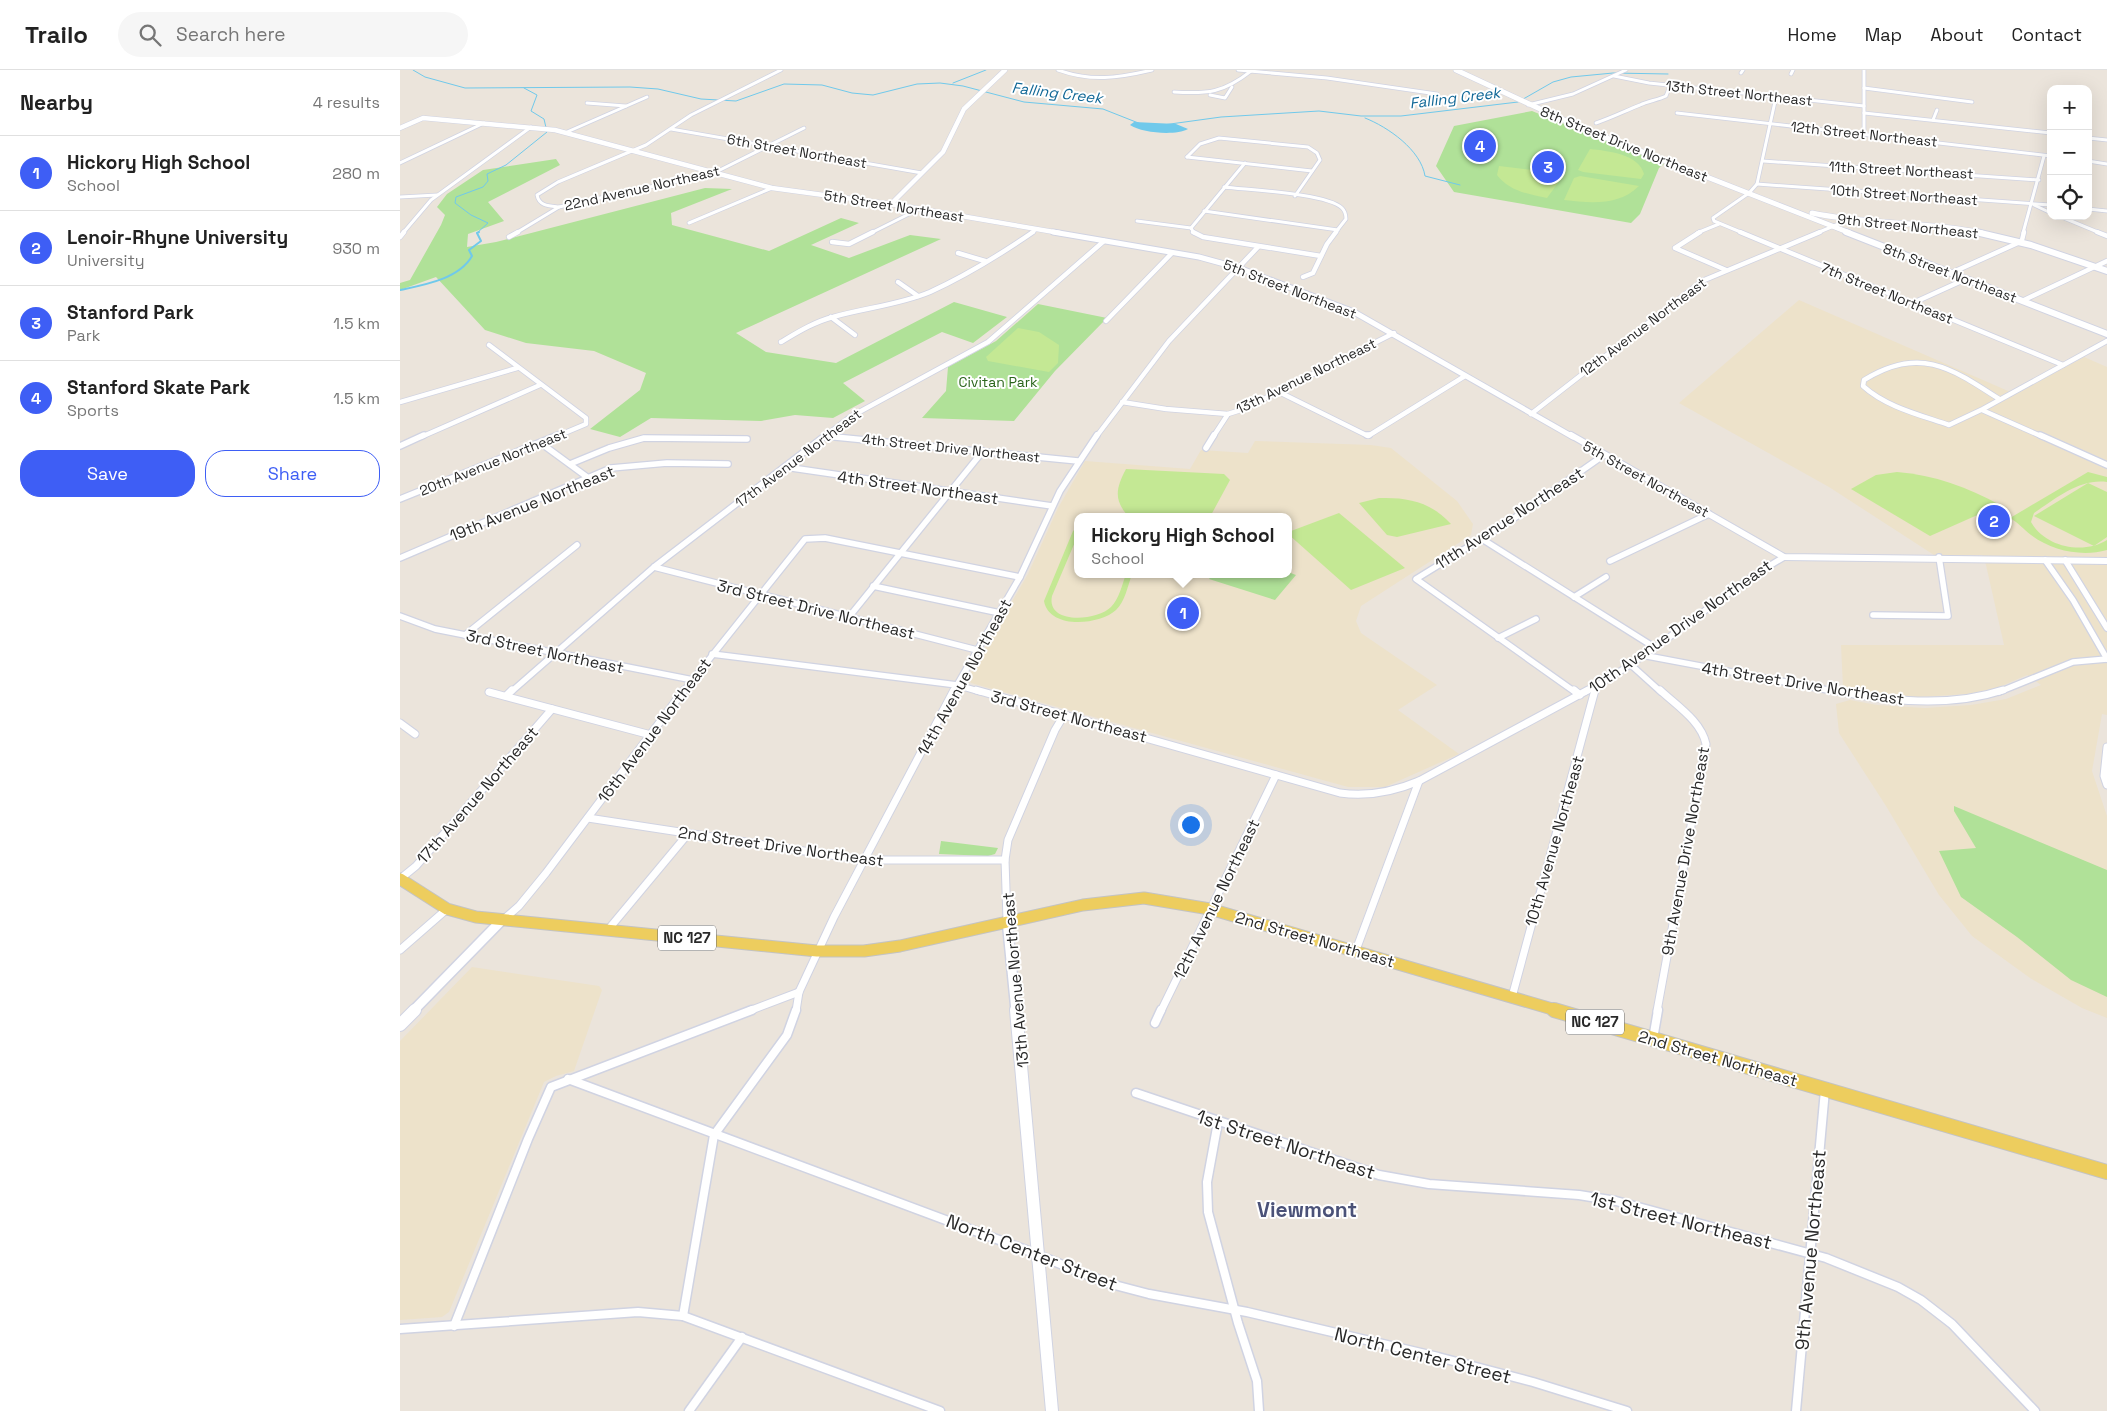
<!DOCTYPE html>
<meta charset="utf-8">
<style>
:root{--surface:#fff;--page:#f6f6f6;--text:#222;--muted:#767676;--line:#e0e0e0;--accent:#3e5ef5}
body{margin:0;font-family:"Space Grotesk",sans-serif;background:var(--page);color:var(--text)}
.controls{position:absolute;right:15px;top:15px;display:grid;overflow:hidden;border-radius:10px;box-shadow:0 5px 20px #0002}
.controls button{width:45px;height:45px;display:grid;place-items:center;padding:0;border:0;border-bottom:1px solid var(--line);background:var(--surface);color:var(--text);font:25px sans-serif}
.you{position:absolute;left:790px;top:754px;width:18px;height:18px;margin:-12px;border:4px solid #fff;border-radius:50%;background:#1a73e8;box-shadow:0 0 0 8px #1a73e833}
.badge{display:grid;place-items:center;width:32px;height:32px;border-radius:50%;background:var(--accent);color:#fff;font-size:16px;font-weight:700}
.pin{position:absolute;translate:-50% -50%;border:2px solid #fff;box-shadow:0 1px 5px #0006}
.popup{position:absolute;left:674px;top:443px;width:218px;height:65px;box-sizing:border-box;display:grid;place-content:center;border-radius:10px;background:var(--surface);filter:drop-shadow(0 1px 4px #0005);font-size:16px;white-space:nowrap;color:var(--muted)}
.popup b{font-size:19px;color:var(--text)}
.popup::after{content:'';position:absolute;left:50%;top:100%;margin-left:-10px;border:10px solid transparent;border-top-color:var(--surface)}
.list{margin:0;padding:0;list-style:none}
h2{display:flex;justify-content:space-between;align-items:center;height:65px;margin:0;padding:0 20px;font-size:21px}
h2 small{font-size:16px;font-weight:400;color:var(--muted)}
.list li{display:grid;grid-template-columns:32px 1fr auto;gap:15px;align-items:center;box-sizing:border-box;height:75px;padding:0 20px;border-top:1px solid var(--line)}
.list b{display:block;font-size:19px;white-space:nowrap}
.list p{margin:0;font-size:16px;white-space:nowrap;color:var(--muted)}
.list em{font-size:16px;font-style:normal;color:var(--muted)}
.actions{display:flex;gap:10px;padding:15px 20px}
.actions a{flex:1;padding:11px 0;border:1px solid var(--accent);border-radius:20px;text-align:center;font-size:18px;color:var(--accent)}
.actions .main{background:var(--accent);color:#fff}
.icon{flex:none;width:28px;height:28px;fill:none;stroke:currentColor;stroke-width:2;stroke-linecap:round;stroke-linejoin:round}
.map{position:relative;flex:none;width:1707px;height:1341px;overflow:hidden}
header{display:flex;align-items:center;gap:30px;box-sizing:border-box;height:70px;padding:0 25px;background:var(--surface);border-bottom:1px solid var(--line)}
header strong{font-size:24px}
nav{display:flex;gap:28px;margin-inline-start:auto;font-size:18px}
.search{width:350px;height:45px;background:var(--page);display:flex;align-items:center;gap:12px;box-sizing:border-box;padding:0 18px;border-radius:28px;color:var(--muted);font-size:19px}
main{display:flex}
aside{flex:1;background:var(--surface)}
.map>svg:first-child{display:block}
</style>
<header>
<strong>Trailo</strong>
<div class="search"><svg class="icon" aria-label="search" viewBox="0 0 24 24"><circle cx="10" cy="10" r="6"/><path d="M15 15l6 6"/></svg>Search here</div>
<nav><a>Home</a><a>Map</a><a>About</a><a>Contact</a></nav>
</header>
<main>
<aside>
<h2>Nearby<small>4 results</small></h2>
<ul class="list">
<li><span class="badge">1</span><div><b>Hickory High School</b><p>School</p></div><em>280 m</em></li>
<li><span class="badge">2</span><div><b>Lenoir-Rhyne University</b><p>University</p></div><em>930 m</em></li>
<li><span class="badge">3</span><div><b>Stanford Park</b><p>Park</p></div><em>1.5 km</em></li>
<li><span class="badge">4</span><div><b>Stanford Skate Park</b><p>Sports</p></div><em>1.5 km</em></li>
</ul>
<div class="actions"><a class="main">Save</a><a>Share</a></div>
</aside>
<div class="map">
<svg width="1707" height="1341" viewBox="0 0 1707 1341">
<rect width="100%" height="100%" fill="#ebe4db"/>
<g fill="#ede2ca" fill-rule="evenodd">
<path d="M1399,230L1615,324L1684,287L1707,297V645L1702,644L1692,701L1707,746V948L1682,938L1630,908L1572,866L1539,825L1486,736L1439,663L1436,634L1450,630L1477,635L1525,638L1571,635L1606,629L1641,615L1627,605L1597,618L1568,624L1519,627L1488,626L1443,618L1441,575H1604L1586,495L1582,485H1534L1429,417L1279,333Z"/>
<path d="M855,371L971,375L991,378L1057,431L1073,454L1071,465L961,536L956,551L961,563L1037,615L998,640L1059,684L985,717H948L571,613L568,608L628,504L658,438L685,391L790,399L801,380L848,383ZM678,447H888V504H678Z"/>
<path d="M72,897L199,916L202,920L174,1001L156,1006L144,1012L49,1242L42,1247L0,1250V971Z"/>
</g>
<g fill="#b0e198">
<path d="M1132,41L1264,94L1259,98L1240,144L1231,153L1054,122L1036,96L1054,56Z"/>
<path d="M156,89L160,95L88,132L104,151L68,164L67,177L96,172L305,118L332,119L271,143L272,155L369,181L441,148L459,153L411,175L449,188L510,165L541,169L336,263L366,282L436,293L554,232L607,247L573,273L542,262L443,313L465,331L433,348L395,345L361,351L251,348L220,367L190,359L240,320L246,303L194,281L126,273L85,260L36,207L0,220V213L10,210L41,155L45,145L37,137L47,124L83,100Z"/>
<path d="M638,234L707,248L655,301L614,351L522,348L546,321L548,297L596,271Z"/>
<path d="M888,502L896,505L875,530L809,509L813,504H888Z"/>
<path d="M1554,736L1707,800V927L1671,910L1617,867L1561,827L1539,781L1576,778L1554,741Z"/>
<path d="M541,771L598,778L595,784L588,786L539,784Z"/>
</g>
<g fill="#c4e894">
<path d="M1190,79C1208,81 1239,84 1244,104L1241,109L1183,102L1178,100Z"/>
<path d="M1099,96L1159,103L1163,106L1147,128C1128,124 1109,121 1097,105Z"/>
<path d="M1180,106L1239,116C1219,136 1191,133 1164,130L1174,108Z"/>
<path d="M618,258L639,262L659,275L658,293L649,302L588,291L586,287Z"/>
<path d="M726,399L824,404L830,410L810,447H729C713,430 716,418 726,399Z"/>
<path d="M1497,402C1535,405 1567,417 1600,435L1530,466L1451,419L1476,405Z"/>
<path d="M1688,402L1707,407V412C1680,408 1655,429 1634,443L1631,452C1645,477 1683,485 1707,470V480C1682,487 1652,481 1631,465C1623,459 1619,453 1610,448Z"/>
<path d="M1688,413L1707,422V467L1694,476L1634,446Z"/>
<path d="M979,428C1008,427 1031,432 1051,454L997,467L987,465L959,433Z"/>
<path d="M939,443L1005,498L951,520L888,464L891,461Z"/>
<path d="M678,457V465L652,526C646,555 697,551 711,537C719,529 722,515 726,504H732C728,515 725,532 716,540C700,555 649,560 644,531L673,461Z"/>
</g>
<path fill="#70c9eb" d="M734,52L776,54L788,59C775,66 742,63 730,55Z"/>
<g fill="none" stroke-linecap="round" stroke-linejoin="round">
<g stroke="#70c9eb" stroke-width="1">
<path d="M13,0L25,7L65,18L230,17L258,19L301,29L336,31L384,14L422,15L452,23L473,25L517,14L540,13L563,16L624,32L703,39L741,54"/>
<path d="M553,13L586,0"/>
<path d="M965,48C988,57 1021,80 1025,106L1060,115"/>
<path d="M763,55L821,47L919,41L961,46H1001L1118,32L1153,12L1171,7L1213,3L1268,4"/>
<path d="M77,163L88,153L71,145L55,133L56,127L83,117L88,111L87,104L106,95L147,62L144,49L131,41L137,25L124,18"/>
</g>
<path stroke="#70c9eb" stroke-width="2" d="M0,220C24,215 59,209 72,186L69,180L81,171L77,163L79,162"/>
<g stroke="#d0d3e2" stroke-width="4.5">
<g id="minor-far4">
<path d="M658,0C691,12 718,8 752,0"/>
<path d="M838,0L927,8L1037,24"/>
<path d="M1464,0V64"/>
<path d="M1341,3L1343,0"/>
<path d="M1391,4L1393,0"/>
<path d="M1214,6L1249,13L1464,36"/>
<path d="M1464,18L1572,32"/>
<path d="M774,22C808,24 823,23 851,1"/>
<path d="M810,25L825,28L832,17"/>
<path d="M187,33L226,36"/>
<path d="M1128,35L1173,24L1226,0"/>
<path d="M1277,43L1651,86"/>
<path d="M1464,43L1651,63"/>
<path d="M1533,50L1537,40"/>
<path d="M1196,53C1211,48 1225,41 1240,35C1248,31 1258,30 1266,26L1270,16"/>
<path d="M271,59L522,103"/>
<path d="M167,62L247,27"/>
<path d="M1688,68L1707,70"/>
<path d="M787,87L800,74L819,68L908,77L917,83L920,90L895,126"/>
<path d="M787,87L912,101"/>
<path d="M1363,91L1639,110"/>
<path d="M1688,91L1707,94"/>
<path d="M0,93L84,53"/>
<path d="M1357,114L1651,135"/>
<path d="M824,117C847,120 927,123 942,138C945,141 946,145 946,149L935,163"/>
<path d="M0,127L37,125"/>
<path d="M1634,135L1651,143"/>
<path d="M159,137C149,136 139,136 137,125L158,112L246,75L291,45L381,0"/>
<path d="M1688,139L1707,141"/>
<path d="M804,141L938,160"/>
<path d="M1659,146L1700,163"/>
<path d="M737,151L791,158"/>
<path d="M289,153L372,118"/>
<path d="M791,158L794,163"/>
<path d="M791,158L845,93"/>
<path d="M3,163L31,130L131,57"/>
<path d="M116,163L159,137L314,103L404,58"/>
<path d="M471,163L519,139"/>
<path d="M631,163L637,159"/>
<path d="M1297,163L1319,154"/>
<path d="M1343,163L1314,151L1313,148L1349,123L1357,114L1376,27"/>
<path d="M1417,163L1448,150"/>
<path d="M1623,163L1644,86"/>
</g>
</g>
<g stroke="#d0d3e2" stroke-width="6">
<g id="minor-far3">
<path d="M793,162L803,167L921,186"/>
<path d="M1300,162L1275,178L1326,200"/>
<path d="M1340,162L1663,295"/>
<path d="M1697,162L1707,166"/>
<path d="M0,167L4,162"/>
<path d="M109,167L118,162"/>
<path d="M1622,170L1624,162"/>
<path d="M432,172L449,174L473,162"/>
<path d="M558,183L585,191"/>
<path d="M1551,203L1620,172"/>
<path d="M903,207L913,203L927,174L936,162"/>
<path d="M498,212L518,226"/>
<path d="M1622,231L1707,191"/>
<path d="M1513,233L1566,209"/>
<path d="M431,247L455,265"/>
<path d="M706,251L772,183"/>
<path d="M381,272C398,262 414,252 433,247C464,238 499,235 530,222C565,206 601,184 633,162"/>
<path d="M89,275L186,348V354L155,367"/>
<path d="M879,322L968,366L1065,306"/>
<path d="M1599,329C1550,297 1519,276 1464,310L1463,316C1486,337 1520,345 1549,355L1583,339L1707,271"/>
<path d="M0,332L117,298"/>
<path d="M722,332L766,339L828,344"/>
<path d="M1582,340L1643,367"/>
<path d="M1131,344L1302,211L1420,162"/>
<path d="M425,366L432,367"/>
<path d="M21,367L140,315"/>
<path d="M424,367L450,347L588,272L704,171"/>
<path d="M696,367L769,271L858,177"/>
<path d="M813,367L828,344L844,339L994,263"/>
</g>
</g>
<g stroke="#d0d3e2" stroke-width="8">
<g id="minor-far2">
<path d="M967,365H969"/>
<path d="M1640,365L1707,395"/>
<path d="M425,366L678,391"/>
<path d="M142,374L187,407"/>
<path d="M0,376L24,365"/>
<path d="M806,378L814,365"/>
<path d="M170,394L209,378L244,368L347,369"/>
<path d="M385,397L652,436"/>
<path d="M0,429L158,365"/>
<path d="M1082,469L1254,577"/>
<path d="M0,488L211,398L267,393L328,394"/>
<path d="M1645,490L1673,530L1707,589"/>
<path d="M1665,490L1707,558"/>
<path d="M1210,491L1309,444"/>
<path d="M254,497L577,580"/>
<path d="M473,516L600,543"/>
<path d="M1174,527L1206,507"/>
<path d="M1473,545L1548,546L1539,487"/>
<path d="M0,546L35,559L293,610"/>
<path d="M449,547L583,381"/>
<path d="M65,565L177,475"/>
<path d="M1098,568L1136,549"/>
<path d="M312,584L557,615L581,622"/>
<path d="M1242,585L1438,622"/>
<path d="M1230,594L1261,622"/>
<path d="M111,622L254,497L426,365"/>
<path d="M283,622L405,469L425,468L620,507"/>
<path d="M553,622L620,507L660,421L697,365"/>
<path d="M1175,622L1016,509L1110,451L1204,385"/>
<path d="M1185,622C1256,584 1315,527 1384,487"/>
<path d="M1194,622L1196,616"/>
<path d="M1599,622L1673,592L1707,589"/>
</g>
</g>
<g stroke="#d0d3e2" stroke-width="9">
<g id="minor-far1">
<path d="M576,620L940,723C968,727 993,722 1019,711L1188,620"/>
<path d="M1174,620L1180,625"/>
<path d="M1432,620C1487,631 1549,638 1603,620"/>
<path d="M89,622L251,665"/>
<path d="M106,626L112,620"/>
<path d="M0,653L15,664"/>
<path d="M1707,677L1704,706L1707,715"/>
<path d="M188,748L463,790H605"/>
<path d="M0,809L16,796L152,639"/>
<path d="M104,849L119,836L146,803L284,620"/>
<path d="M607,850L605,790L608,770L655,660L664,645"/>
<path d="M207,861L287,765"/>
<path d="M0,880L47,839"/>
<path d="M956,880L1019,711"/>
<path d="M1112,927L1195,620"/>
<path d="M349,941L399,922"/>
<path d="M396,941L399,922L434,847L554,620"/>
<path d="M761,941L876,705"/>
<path d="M1257,941L1306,674C1301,651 1277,636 1260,620"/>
</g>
</g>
<g stroke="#d0d3e2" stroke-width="11">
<g id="minor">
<path d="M755,953L761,940"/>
<path d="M1253,969L1258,940"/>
<path d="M168,1009L626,1180L707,1213L749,1224L847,1242L1038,1287L1133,1312L1227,1341"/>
<path d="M736,1023L979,1105L1029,1114L1179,1125L1216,1131L1426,1188L1498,1217L1521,1230L1552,1254L1635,1341"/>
<path d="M818,1052L807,1112L808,1142L838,1253L857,1311L859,1341"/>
<path d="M283,1246L314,1065L387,965L396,940"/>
<path d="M54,1256L128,1069L151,1017L352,940"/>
<path d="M0,1259L238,1242L283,1246L540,1341"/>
<path d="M289,1341L342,1267"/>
<path d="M1396,1341L1425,1020"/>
</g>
</g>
<g stroke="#d0d3e2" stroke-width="5.5">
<g id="tertiary-far2">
<path d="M0,58L23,48L155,60L372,118L497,135L660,163"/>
<path d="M491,134L543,82L564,39L605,0"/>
</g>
</g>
<g stroke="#d0d3e2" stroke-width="7">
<path id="tertiary-far1" d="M653,162L799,187L839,198L954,242L1173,367"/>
</g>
<g stroke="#d0d3e2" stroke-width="8">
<path id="tertiary" d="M1171,365L1384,487L1707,491"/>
</g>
<g stroke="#d0d3e2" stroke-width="6">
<g id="secondary-far3">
<path d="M1056,0L1179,57L1450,163"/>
<path d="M1412,143C1468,155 1526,151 1582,163"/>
</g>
</g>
<g stroke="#d0d3e2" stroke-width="8">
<g id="secondary-far2">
<path d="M1446,162L1707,264"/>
<path d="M1576,162L1631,175L1707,201"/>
</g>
</g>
<g stroke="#d0d3e2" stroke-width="12">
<g id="secondary-far1">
<path d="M607,850L616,941"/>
<path d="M13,941L101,851"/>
</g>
</g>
<g stroke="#d0d3e2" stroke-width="14">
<g id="secondary">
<path d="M616,940L652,1341"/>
<path d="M0,955L15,940"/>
</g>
</g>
<g stroke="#c3c3c3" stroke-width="13">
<path id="primary-far1" d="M0,809L47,839L76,847L417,881H464L500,876L683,835L744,828L810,839L1159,941"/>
</g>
<g stroke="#c3c3c3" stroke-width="16">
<path id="primary" d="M1154,940L1707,1102"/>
</g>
<use href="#minor-far4" stroke="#fff" stroke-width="3"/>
<use href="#minor-far3" stroke="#fff" stroke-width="4.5"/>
<use href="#minor-far2" stroke="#fff" stroke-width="5.5"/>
<use href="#minor-far1" stroke="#fff" stroke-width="7"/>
<use href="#minor" stroke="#fff" stroke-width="8"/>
<use href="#tertiary-far2" stroke="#fff" stroke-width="4.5"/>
<use href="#tertiary-far1" stroke="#fff" stroke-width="5"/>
<use href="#tertiary" stroke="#fff" stroke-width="6"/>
<use href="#secondary-far3" stroke="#fff" stroke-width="5"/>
<use href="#secondary-far2" stroke="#fff" stroke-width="6"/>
<use href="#secondary-far1" stroke="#fff" stroke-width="9"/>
<use href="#secondary" stroke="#fff" stroke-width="12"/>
<use href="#primary-far1" stroke="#edcd5e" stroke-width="11"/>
<use href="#primary" stroke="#edcd5e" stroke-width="14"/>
</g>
<g text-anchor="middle" stroke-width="4" stroke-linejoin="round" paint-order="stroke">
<g font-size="14" fill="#292929" stroke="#fff">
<text transform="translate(1339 23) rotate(6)" y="5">13th Street Northeast</text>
<text transform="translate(1464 64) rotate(6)" y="5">12th Street Northeast</text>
<text transform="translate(1224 74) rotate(22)" y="5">8th Street Drive Northeast</text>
<text transform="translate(397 81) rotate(10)" y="5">6th Street Northeast</text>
<text transform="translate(1501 100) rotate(3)" y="5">11th Street Northeast</text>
<text transform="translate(242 118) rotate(-13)" y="5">22nd Avenue Northeast</text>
<text transform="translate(1504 125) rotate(4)" y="5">10th Street Northeast</text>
<text transform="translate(494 136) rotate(9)" y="5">5th Street Northeast</text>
<text transform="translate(1508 156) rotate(6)" y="5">9th Street Northeast</text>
<text transform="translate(1550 203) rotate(21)" y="5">8th Street Northeast</text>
<text transform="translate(890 219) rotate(21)" y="5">5th Street Northeast</text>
<text transform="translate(1487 223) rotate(22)" y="5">7th Street Northeast</text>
<text transform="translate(1243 257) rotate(-37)" y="5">12th Avenue Northeast</text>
<text transform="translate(906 306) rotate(-26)" y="5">13th Avenue Northeast</text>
<text transform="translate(551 378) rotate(6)" y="5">4th Street Drive Northeast</text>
<text transform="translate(398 388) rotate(-37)" y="5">17th Avenue Northeast</text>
<text transform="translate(93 392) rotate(-22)" y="5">20th Avenue Northeast</text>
<text transform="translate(1246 409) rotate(29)" y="5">5th Street Northeast</text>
</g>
<g font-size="14" fill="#2a641b" stroke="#fff">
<text x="598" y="317">Civitan Park</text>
</g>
<g font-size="15" font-style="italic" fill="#106796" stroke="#fff">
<text transform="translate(657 23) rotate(7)" y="5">Falling Creek</text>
<text transform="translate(1055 28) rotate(-7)" y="5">Falling Creek</text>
</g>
<g fill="#fff" stroke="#696969" stroke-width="1">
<rect x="258" y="855.5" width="58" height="25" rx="4"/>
<rect x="1166" y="939.5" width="58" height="25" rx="4"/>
</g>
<g font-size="15" font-weight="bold" fill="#292929">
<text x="287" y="873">NC 127</text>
<text x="1195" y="957">NC 127</text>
</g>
<g font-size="16" fill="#292929" stroke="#fff">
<text transform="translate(518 417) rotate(8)" y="6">4th Street Northeast</text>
<text transform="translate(132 433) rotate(-22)" y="6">19th Avenue Northeast</text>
<text transform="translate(1109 448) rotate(-33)" y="6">11th Avenue Northeast</text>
<text transform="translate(416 539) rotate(14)" y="6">3rd Street Drive Northeast</text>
<text transform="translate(1280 556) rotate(-35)" y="6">10th Avenue Drive Northeast</text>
<text transform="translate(145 581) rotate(12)" y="6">3rd Street Northeast</text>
<text transform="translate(564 607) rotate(-61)" y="6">14th Avenue Northeast</text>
<text transform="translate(1403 613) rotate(9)" y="6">4th Street Drive Northeast</text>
<text transform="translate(669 646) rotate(15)" y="6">3rd Street Northeast</text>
<text transform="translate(254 660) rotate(-53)" y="6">16th Avenue Northeast</text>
<text transform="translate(77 725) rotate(-49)" y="6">17th Avenue Northeast</text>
<text transform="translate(1154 771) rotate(-74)" y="6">10th Avenue Northeast</text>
<text transform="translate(381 776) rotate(8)" y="6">2nd Street Drive Northeast</text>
<text transform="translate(1285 781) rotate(-80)" y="6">9th Avenue Drive Northeast</text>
<text transform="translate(816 829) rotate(-64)" y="6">12th Avenue Northeast</text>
<text transform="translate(915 869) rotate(16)" y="6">2nd Street Northeast</text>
<text transform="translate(615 910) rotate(-95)" y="6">13th Avenue Northeast</text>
<text transform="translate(1318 988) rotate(16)" y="6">2nd Street Northeast</text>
</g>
<g font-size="19" fill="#292929" stroke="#fff">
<text transform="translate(886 1074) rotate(18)" y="7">1st Street Northeast</text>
<text transform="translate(1281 1150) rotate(14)" y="7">1st Street Northeast</text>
<text transform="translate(1410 1180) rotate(-85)" y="7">9th Avenue Northeast</text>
<text transform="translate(632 1182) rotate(21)" y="7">North Center Street</text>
<text transform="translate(1023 1285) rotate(14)" y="7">North Center Street</text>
</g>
<g font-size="21" font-weight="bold" fill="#4b5278" stroke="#fff">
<text x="907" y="1147">Viewmont</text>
</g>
</g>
</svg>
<div class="controls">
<button>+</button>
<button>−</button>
<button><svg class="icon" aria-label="locate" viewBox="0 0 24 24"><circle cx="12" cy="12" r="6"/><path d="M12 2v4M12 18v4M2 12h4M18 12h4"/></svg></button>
</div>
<div class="you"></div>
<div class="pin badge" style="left:783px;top:543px">1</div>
<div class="popup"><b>Hickory High School</b>School</div>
<div class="pin badge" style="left:1594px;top:451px">2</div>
<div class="pin badge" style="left:1148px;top:97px">3</div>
<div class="pin badge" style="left:1080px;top:76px">4</div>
</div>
</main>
